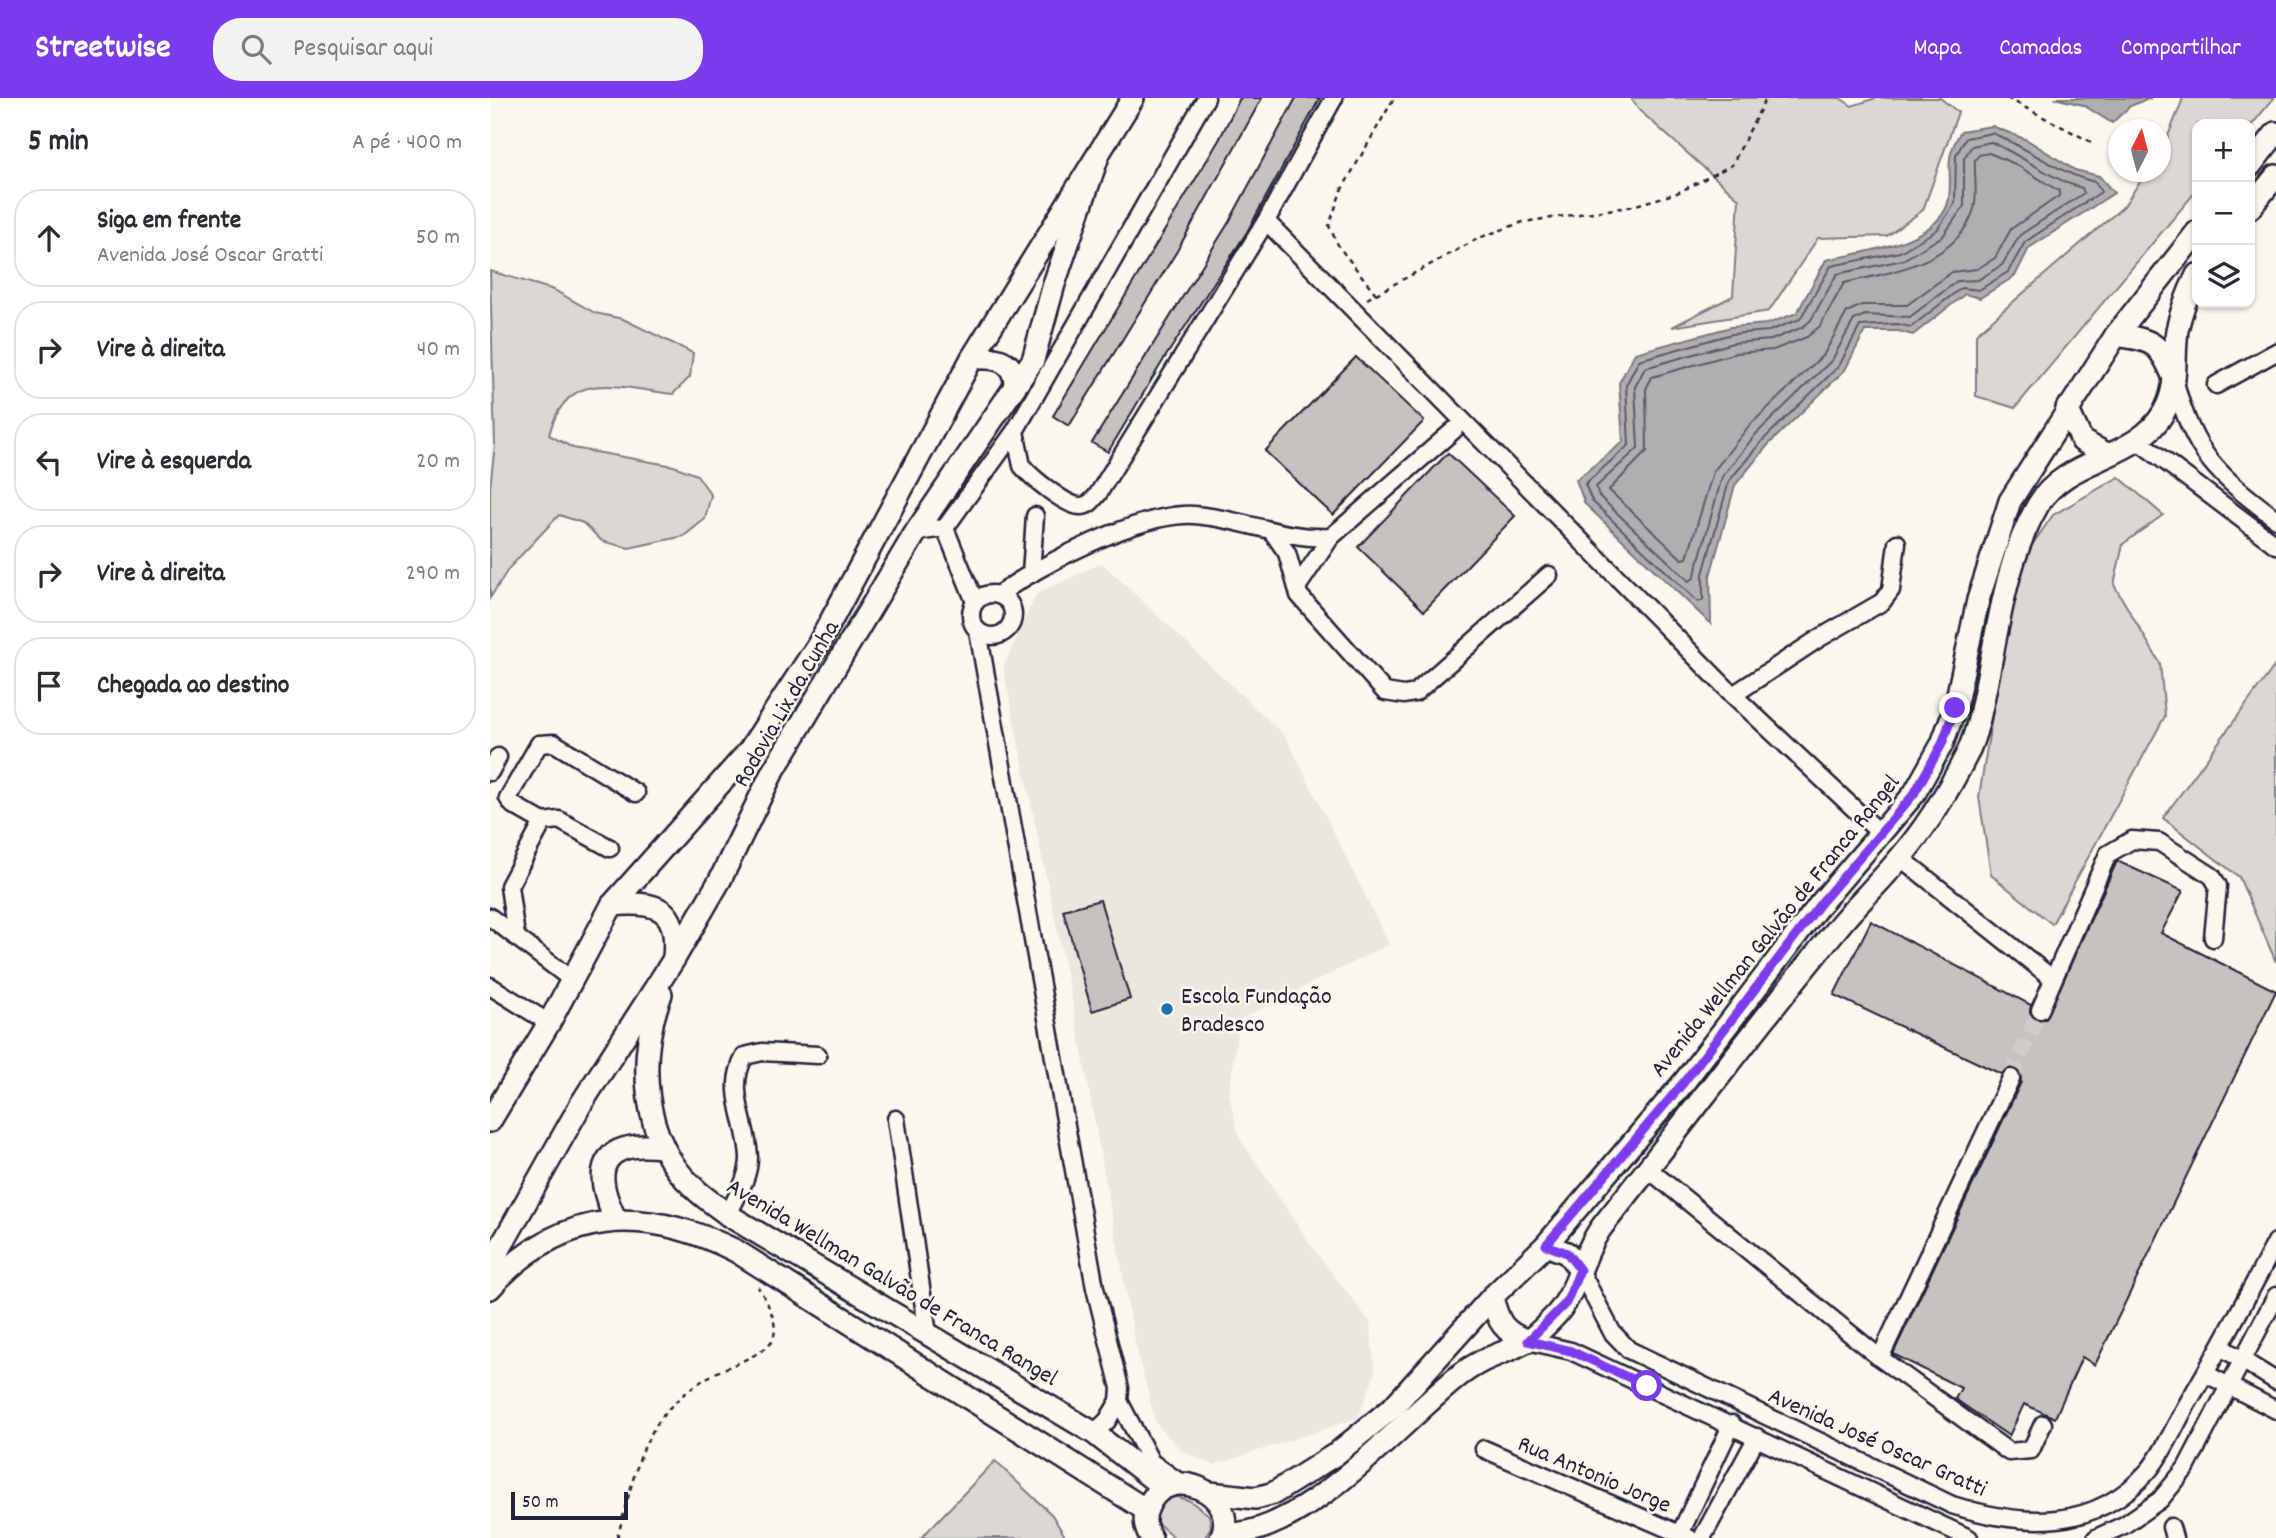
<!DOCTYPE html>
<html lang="pt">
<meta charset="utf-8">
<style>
:root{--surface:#fff;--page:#f2f2f3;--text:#2b2b33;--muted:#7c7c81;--line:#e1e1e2;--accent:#7c3aed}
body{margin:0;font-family:Dekko,sans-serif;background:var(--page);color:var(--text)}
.controls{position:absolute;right:21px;top:21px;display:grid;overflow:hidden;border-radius:14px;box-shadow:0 2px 5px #0004}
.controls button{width:63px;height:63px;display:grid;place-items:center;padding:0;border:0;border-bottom:2px solid var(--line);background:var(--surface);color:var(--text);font:35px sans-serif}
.compass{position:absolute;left:1618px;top:21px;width:63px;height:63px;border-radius:50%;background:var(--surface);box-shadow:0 2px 5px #0004;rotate:6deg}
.scale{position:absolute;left:21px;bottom:18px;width:117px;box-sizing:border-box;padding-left:7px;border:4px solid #22223b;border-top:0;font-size:19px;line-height:24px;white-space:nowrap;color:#22223b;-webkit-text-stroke:5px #fbf7ec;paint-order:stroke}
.stop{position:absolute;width:21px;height:21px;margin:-16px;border:5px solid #7c3aed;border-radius:50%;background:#fff}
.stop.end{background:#7c3aed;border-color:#fff;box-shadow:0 2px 7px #0008}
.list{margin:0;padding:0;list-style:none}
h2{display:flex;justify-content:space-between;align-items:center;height:91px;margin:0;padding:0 28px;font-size:30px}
h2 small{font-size:23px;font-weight:400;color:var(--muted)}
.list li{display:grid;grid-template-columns:46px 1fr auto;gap:21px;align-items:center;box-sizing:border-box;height:98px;margin:0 14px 14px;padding:0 14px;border:2px solid var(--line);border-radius:28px}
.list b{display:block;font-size:26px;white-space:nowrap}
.list p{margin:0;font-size:23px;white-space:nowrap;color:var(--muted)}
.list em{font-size:23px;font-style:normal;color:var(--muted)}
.icon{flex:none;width:38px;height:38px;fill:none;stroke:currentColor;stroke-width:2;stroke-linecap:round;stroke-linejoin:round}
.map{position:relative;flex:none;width:1786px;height:1440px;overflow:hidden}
header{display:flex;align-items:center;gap:42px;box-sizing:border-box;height:98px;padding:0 35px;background:var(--accent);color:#fff}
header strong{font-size:33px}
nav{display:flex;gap:38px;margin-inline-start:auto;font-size:24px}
.search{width:490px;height:63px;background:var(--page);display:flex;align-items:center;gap:18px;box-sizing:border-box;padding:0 24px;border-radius:28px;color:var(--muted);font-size:26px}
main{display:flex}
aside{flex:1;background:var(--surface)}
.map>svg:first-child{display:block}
</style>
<header>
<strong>Streetwise</strong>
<div class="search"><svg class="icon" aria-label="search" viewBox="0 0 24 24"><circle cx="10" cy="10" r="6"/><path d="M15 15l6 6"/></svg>Pesquisar aqui</div>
<nav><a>Mapa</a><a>Camadas</a><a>Compartilhar</a></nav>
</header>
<main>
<aside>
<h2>5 min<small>A pé · 400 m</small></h2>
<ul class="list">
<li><svg class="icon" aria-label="ahead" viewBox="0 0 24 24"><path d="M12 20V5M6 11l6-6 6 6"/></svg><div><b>Siga em frente</b><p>Avenida José Oscar Gratti</p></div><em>50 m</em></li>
<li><svg class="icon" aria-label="right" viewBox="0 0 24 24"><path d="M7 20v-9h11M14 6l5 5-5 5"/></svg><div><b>Vire à direita</b></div><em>40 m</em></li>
<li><svg class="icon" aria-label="left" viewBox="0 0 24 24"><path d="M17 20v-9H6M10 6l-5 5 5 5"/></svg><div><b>Vire à esquerda</b></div><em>20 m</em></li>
<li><svg class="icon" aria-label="right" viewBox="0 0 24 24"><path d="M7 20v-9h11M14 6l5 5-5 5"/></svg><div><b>Vire à direita</b></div><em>290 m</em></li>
<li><svg class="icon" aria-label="arrive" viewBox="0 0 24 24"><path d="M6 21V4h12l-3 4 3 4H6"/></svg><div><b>Chegada ao destino</b></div></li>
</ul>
</aside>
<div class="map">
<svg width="1786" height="1440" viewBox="0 0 1786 1440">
<rect width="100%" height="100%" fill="#fbf7ec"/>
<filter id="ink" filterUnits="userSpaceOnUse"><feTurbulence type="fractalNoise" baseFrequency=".0143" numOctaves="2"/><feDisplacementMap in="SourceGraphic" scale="14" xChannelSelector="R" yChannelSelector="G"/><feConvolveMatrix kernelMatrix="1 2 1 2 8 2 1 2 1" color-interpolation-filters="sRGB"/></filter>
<g filter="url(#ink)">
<path fill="#ebe7df" d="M612,465L796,639L899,846L749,922L739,997L749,1039L822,1149L880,1224L885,1276L868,1320L724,1367L692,1353L666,1325L646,1249L587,927L513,570L546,496Z"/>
<g fill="#dbd8d3" stroke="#7e7d87" stroke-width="2">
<path d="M1141,0H1350L1362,8L1386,0H1450L1468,14L1433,112L1397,138L1328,140L1279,213L1182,229L1243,198L1249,101L1149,12Z"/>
<path d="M1693,0H1784L1760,29V26H1707V92L1525,310L1486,298V236L1634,108L1656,74H1671C1671,45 1684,27 1693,0Z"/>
<path d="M0,173L64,192L105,215L133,221L203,255L200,279L183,296C128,290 77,268 59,337L83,350L184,368L207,377L221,397L215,421L194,438L139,450L112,443L93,425L69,417L19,470L0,500V390L5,346Z"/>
<path d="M1629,379L1673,417L1633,446L1624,487L1670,565L1675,618L1562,826L1501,777L1489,699L1526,470L1563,417Z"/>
<path d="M1786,566V864L1749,779L1673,720Z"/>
<path d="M505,1363L562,1417L576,1440H431Z"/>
<path d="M684,1398L700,1403L719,1417L721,1428L715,1440H685L667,1425V1406Z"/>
</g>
<g fill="#b1aeb0" stroke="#787681" stroke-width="2">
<path d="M1564,0H1661L1640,8L1622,25L1593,7Z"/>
<path d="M1502,28L1537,42L1585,72L1609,78L1624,95L1539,150L1525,178L1490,200L1475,196L1423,237L1408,233H1375L1355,272L1278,347L1245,387L1220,478L1221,526L1095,406L1086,382L1133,344L1129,285L1145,255L1241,229L1277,226L1307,215L1336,162C1370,155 1453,144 1459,100C1463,67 1452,66 1471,33Z"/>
</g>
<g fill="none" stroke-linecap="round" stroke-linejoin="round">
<g stroke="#5b5a6a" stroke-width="2">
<path d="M1502,35C1538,50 1568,75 1605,84L1611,94L1535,144L1518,174L1489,192L1471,190L1421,229L1407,226L1370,228L1349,268L1273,342L1239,383L1213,476V502L1208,504L1102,403L1095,386L1139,347L1136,287L1149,262L1242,236L1279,233L1310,221L1341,168L1410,154L1447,132L1465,105L1466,57L1476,40Z"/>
<path d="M1501,44C1531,57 1564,83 1592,90L1594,95L1530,137L1512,167L1488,182L1467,183L1420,219L1375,217L1364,222L1342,262L1266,336L1232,379L1204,480L1199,483L1109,398L1106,389L1148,350L1145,289L1155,270L1243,245L1281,242L1313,229L1321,222L1347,176L1413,162L1453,138L1474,108V60L1482,48Z"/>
<path d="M1499,55L1525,66L1569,93V98L1521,131L1505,160L1487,171L1462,174L1417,207H1372L1357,214L1334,256L1258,329L1223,374L1197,460L1192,461L1119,392L1157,353L1156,291L1162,279L1246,255L1283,252L1317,239L1330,228L1354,185C1400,174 1467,166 1484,111C1488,96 1484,77 1485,62L1489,57Z"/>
</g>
</g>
<g fill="#c6c2c0" stroke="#22223b" stroke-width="2">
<path d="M750,0H772L687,153L579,328L563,318L729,42Z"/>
<path d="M806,0H830L757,134L674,261L618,354L602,345L739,124Z"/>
<path d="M866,259L934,323L843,417L775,353Z"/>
<path d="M958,355L1025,418L934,513L868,449Z"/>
<path d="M1627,763L1693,793L1671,835L1786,893L1605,1267L1592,1259L1565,1320L1534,1306L1519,1338L1465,1301L1471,1290L1403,1256L1531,984L1530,975L1521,970L1511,976L1344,897L1381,823L1541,907L1540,914L1545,921H1556Z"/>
<path d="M610,802L640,901L602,913L573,812Z"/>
</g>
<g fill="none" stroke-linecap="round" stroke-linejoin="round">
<path stroke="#d0ccc9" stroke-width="16" stroke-dasharray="16 8" stroke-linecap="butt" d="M1521,980L1550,912"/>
<g stroke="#22223b" stroke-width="21">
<g id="minor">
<path d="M716,0L525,333L532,368C541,379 577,409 591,408C599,408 603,402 608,396L776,123L844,0"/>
<path d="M776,123L1243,597L1391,736"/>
<path d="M1685,284C1703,356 1728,377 1786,421"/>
<path d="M1726,287L1786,254"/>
<path d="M1647,342L1786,447"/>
<path d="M455,430L485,504"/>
<path d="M426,434L455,430L525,333"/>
<path d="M783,435L797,455L809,497L816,505L895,594L914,597L925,595L1059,477"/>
<path d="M541,476L545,418"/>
<path d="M808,488L841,439"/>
<circle cx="502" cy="517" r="21"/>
<path d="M508,497C550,466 652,414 704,417C751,420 794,442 841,439L964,332"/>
<path d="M488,533L605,1190L630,1290L629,1303L661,1364L691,1385"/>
<path d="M1243,597L1328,541L1392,504L1401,492L1407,445"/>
<path d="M0,674L8,659"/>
<path d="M53,724L23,707L18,700L49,646L64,645L146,695"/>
<path d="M1411,760L1563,881"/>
<path d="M0,819L82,882"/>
<path d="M26,838L19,788L53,724L69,722L120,750"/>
<path d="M0,888L59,925"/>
<path d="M1550,912L1618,756L1642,742L1669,744L1722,778L1728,788L1723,840"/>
<path d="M406,1021L438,1236"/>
<path d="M1157,1070L1390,1260L1519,1354L1541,1352L1553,1326"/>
<path d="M238,1117C246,1099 259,1080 259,1060C258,1024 235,992 255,958L272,954L328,957"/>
<path d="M1090,1172L1122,1234L1139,1252L1462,1407C1532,1429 1606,1434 1659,1372C1675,1353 1686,1325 1699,1303C1730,1251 1758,1197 1786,1144"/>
<path d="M1038,1243L1081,1253L1479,1440"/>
<path d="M1731,1249L1786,1283"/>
<path d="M1390,1260L1521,980"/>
<path d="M1716,1276L1786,1312"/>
<path d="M604,1335L617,1323L629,1303"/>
<path d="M994,1351L1199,1440"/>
<path d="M1681,1429L1684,1440"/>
<path d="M1188,1440L1242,1326"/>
<path d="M1212,1440L1267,1339"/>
<path d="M1606,1440L1634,1427L1670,1402L1696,1370L1786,1198"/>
</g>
</g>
<g stroke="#22223b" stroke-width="26">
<g id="major">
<path d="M1760,68L1786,35"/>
<path d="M1760,110L1786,78"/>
<path d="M1626,237C1662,242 1669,244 1683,278"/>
<path d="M482,260C503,259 525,260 525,287"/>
<path d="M1577,310L1592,343L1617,356"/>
<path d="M122,807C167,803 189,809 184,859"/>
<path d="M171,896C147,959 151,1042 204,1090C214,1100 227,1108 238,1117L604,1335L673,1389"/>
<path d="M0,1023L59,925L122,807L259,653L328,547L482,260L643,0"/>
<path d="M126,1122C101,1072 110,1042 172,1049"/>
<path d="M1056,1147L1077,1155L1090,1172"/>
<path d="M0,1168L91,1006L184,861L230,782L282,675L426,434L543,262L564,186L608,58"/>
<path d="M0,1190C71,1110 154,1107 246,1153L656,1412"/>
<path d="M1002,1199C1008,1224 1013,1234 1038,1243"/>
<path d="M720,1395L766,1400L784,1395L846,1356L903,1309L1002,1199L1056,1147L1194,984L1330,806L1424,696L1452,646L1465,610L1488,502L1520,403L1626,237L1707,134"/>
<path d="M733,1436C814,1440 912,1322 970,1277C994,1258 1013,1257 1037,1243C1046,1238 1055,1228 1062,1221C1089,1195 1091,1155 1114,1126C1194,1026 1271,922 1353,823C1371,802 1391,783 1409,761C1436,730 1459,692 1477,656C1488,633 1492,607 1497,583C1509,524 1517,460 1548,407C1577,358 1646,363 1674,314C1689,288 1683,260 1687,232C1691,213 1698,195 1707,177"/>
<path d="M661,1440C655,1431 653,1419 658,1409C676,1362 752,1395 731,1440"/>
</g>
</g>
<g stroke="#22223b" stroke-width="2.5" stroke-dasharray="5 5" stroke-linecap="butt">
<path d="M1517,0L1601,44"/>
<path d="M886,196L849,149L839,128L851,93L904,0"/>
<path d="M877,201L989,140L1033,124L1139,109L1187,95L1242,67L1276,0"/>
<path d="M127,1440C148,1369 150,1319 220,1278C236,1268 272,1258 281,1244C292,1229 276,1202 268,1189"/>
</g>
<use href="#minor" stroke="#fbf7ec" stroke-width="16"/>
<use href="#major" stroke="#fbf7ec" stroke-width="21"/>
</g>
</g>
<g fill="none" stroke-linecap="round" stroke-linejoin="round" filter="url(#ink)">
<path stroke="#7c3aed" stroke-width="9" d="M1157,1288L1081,1253L1038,1243L1076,1205L1090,1172L1077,1155L1056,1147L1194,984L1330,806L1424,696L1452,646L1465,610"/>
</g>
<circle fill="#1f6fb2" stroke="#fbf7ec" stroke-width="2.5" cx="677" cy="911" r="7"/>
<g text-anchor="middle" stroke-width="5" stroke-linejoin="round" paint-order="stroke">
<g font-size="24" fill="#22223b" stroke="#fbf7ec">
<text transform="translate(295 605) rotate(-60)" y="8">Rodovia Lix da Cunha</text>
<text transform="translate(1284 827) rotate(-51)" y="8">Avenida Wellman Galvão de Franca Rangel</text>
<text transform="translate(403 1183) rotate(31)" y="8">Avenida Wellman Galvão de Franca Rangel</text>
<text transform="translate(1388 1343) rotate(24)" y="8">Avenida José Oscar Gratti</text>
<text transform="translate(1105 1375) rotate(23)" y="8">Rua Antonio Jorge</text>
</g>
<g font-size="24" fill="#22223b" stroke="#fbf7ec" text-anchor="start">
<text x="691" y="905">Escola Fundação<tspan x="691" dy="28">Bradesco</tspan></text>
</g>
</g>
</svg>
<div class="controls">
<button>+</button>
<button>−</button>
<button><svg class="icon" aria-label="layers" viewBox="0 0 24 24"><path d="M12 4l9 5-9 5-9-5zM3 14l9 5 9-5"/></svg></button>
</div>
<svg class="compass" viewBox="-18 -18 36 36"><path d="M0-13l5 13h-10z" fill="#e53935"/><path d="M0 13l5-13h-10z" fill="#7c7c81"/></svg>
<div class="scale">50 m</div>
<div class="stop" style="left:1157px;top:1288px"></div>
<div class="stop end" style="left:1465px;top:610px"></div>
</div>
</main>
